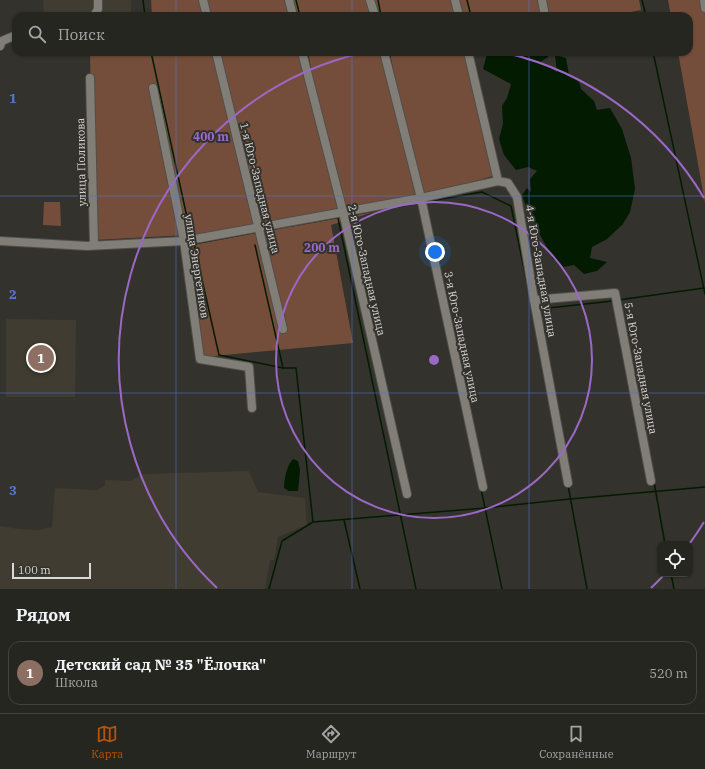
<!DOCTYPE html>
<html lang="ru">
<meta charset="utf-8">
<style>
:root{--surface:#262621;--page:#32322e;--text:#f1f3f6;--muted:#a4a5a5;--line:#42433f;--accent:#b45309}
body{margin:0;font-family:"IBM Plex Serif",serif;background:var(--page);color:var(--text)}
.controls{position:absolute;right:12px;bottom:12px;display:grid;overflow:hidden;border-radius:8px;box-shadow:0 1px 3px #0004}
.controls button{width:36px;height:36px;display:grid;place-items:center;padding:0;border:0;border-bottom:1px solid var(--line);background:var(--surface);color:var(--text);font:20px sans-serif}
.scale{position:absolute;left:12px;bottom:10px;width:79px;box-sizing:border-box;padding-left:4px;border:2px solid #dad8d5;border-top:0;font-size:11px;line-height:14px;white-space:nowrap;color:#dad8d5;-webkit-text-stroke:3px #33322c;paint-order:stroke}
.you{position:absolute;left:435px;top:252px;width:14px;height:14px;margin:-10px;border:3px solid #fff;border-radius:50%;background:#1a73e8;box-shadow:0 0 0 6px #1a73e833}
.badge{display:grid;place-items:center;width:26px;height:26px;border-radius:50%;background:var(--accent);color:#fff;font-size:13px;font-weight:700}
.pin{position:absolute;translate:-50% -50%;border:2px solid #fff;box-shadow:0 1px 4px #0006}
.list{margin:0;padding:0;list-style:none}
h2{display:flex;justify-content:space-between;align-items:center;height:52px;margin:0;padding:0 16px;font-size:17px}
h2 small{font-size:13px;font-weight:400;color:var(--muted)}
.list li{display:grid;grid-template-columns:26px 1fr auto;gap:12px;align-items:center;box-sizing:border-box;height:64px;margin:0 8px 8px;padding:0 8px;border:1px solid var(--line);border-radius:12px}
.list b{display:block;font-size:15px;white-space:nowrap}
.list p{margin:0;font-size:13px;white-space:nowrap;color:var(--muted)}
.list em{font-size:13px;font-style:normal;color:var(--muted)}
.icon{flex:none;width:22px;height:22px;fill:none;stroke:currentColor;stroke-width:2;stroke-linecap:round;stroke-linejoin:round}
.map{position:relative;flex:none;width:705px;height:589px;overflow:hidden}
.search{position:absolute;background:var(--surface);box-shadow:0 1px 3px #0004;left:12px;right:12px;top:12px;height:44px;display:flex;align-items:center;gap:10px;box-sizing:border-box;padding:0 14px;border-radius:12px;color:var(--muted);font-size:15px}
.sheet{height:124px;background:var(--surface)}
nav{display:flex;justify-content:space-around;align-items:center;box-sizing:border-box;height:56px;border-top:1px solid var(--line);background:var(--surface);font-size:11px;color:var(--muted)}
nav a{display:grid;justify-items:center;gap:2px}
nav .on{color:var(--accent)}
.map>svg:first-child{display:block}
</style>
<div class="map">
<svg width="705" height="589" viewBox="0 0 705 589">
<rect width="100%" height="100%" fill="#33322c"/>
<g fill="#403c31">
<path d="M43,0H131V16H44Z"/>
<path d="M6,319L76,320L75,397H6Z"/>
<path d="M249,471L258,492L305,498L307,525L278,537L274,560H270L265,589H0V526L19,529L39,530L52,527L55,488L97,490L105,486V480L130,481L143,474Z"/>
</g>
<g fill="#754e3b">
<path d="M151,0H639L641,10L610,16H152Z"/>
<path d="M668,0H705V203L678,52H689V16H671Z"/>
<path d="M90,52H471L499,174L331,225L353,343L204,357L187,235L94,240Z"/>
<path d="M44,202H60L61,226L43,225Z"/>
</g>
<g fill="#031b00">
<path d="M485,52H548V57L540,62L557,72L555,55L566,58L569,75L579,82L581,89L594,101L597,110L610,108L622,129L631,158L635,189L630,212L623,224L607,239L592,247L590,258L607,262L597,271L584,274L574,265L563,267L553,259L529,214L522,195L527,188L531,192L530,179L537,171L528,167L516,170L504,155L499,139L503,124L502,106L507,98L511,84L483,69L487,54Z"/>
<path d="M293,459L298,461L300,470L298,491H289L284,488C284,478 287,466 293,459Z"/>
</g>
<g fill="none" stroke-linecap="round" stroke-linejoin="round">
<g stroke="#031b00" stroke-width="1.5">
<path d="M143,0L145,16"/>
<path d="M296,0L300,16"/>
<path d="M378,0L381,16"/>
<path d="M467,0L471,16"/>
<path d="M642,0L646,16"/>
<path d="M151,52L190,231"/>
<path d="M307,52L312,77"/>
<path d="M389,52L392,68"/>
<path d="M653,52L705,294"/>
<path d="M424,202L482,192L511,206L529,293"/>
<path d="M347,216L418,203"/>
<path d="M338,218L416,589"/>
<path d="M263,231L341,217"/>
<path d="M257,232L194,244L219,355L283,368H296L313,522"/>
<path d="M255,245L283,368"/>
<path d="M618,300L704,288"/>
<path d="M539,309L613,301"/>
<path d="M654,482L665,544"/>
<path d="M568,485L587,589"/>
<path d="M481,489L502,589"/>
<path d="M344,520L360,589"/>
<path d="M671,574L674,589"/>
<path d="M269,589L282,541L313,522L485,508L570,499L705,487"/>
</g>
<g stroke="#504e4a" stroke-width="10">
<g id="minor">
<path d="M203,0L207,16"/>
<path d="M289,0L293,16"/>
<path d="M370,0L375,16"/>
<path d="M455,0L459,16"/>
<path d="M542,0L545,16"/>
<path d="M704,0L705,8"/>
<path d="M94,16L98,9V0"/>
<path d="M0,46L2,41L16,35"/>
<path d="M216,52L283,329"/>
<path d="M302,52L343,212L407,494"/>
<path d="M384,52L421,198L483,487"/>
<path d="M468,52L498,181L508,183L517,197L534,300L568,483"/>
<path d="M90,78L94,245"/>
<path d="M153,88L184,241L200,359L249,367L252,408"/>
<path d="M0,241L87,246L184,241L421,198L498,181"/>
<path d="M534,300L615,293L651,481"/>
</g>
</g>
<use href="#minor" stroke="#807e77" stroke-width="8"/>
</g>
<path fill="none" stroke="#5677d7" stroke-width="1" stroke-opacity="0.55" d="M176,0V16M352,0V16M529,0V16M176,52V589M352,52V589M529,52V589M0,196H705M0,393H705"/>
<g fill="none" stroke="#9c68c7" stroke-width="2">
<circle cx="434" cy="360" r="158"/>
<path d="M704 522A315 315 0 0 1 690 543M664 575A315 315 0 0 1 651 588M217 588A315 315 0 0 1 366 52M502 52A315 315 0 0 1 704 198"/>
</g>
<g text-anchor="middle" stroke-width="4" stroke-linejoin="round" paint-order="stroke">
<g font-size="11" fill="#dad8d5" stroke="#33322c">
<text transform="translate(81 162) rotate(-91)" y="4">улица Поликова</text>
<text transform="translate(260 188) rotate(76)" y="4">1-я Юго-Западная улица</text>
<text transform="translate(197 266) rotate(81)" y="4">улица Энергетиков</text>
<text transform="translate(367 270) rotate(77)" y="4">2-я Юго-Западная улица</text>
<text transform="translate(541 271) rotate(80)" y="4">4-я Юго-Западная улица</text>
<text transform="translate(462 337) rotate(78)" y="4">3-я Юго-Западная улица</text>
<text transform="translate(641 368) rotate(79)" y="4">5-я Юго-Западная улица</text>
</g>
</g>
<g font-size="13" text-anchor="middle" font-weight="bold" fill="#5677d7" stroke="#33322c" stroke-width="4" stroke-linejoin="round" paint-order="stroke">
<text x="13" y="103">1</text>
<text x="13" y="299">2</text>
<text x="13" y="495">3</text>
</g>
<circle cx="434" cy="360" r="6" fill="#9c68c7" stroke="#33322c" stroke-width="2"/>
<g font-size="12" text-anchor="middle" font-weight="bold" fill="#9c68c7" stroke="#33322c" stroke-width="4" stroke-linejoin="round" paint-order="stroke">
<text x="211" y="141">400 m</text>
<text x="322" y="252">200 m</text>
</g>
</svg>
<div class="controls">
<button><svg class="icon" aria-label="locate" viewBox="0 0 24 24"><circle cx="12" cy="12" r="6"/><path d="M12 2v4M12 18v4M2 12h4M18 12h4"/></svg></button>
</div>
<div class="scale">100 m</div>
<div class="you"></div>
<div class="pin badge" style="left:41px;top:358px;background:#8d6e63">1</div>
<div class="search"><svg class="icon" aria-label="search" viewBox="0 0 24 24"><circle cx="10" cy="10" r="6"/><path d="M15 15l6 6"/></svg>Поиск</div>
</div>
<section class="sheet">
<h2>Рядом<small></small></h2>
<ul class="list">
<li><span class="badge" style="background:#8d6e63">1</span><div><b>Детский сад № 35 &quot;Ёлочка&quot;</b><p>Школа</p></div><em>520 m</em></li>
</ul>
</section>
<nav>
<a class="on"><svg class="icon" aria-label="map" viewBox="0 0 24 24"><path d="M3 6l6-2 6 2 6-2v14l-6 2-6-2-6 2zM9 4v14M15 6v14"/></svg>Карта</a>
<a><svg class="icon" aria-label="directions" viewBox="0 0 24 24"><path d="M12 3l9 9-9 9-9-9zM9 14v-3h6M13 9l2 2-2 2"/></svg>Маршрут</a>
<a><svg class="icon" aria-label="saved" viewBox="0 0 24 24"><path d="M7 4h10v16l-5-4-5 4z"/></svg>Сохранённые</a>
</nav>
